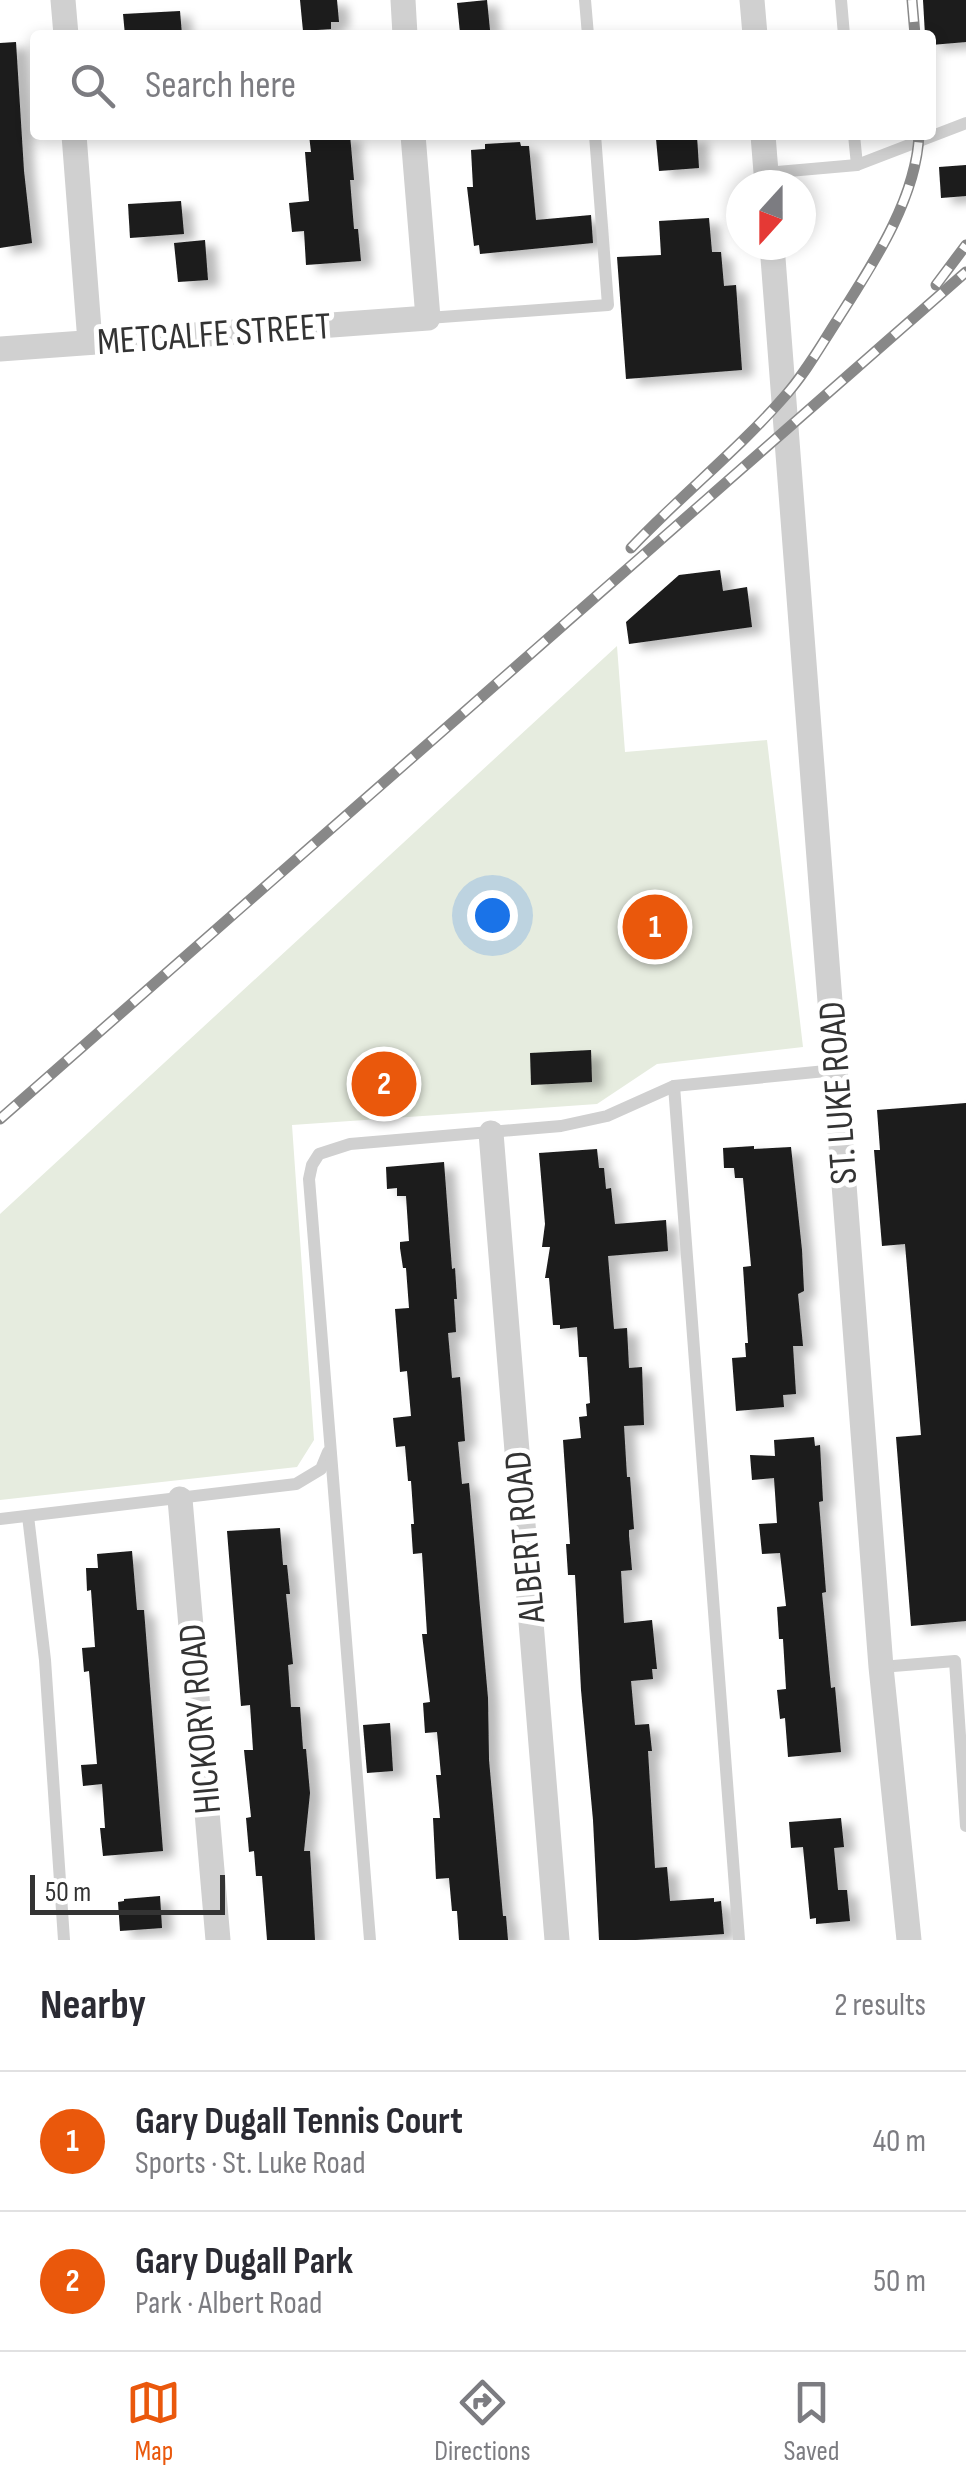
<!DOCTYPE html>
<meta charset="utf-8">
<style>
:root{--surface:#fff;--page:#f2f2f3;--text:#2b2b33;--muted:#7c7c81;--line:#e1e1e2;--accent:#ea580c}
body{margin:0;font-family:"Sofia Sans Condensed",sans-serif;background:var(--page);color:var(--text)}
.compass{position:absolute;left:726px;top:170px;width:90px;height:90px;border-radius:50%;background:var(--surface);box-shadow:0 5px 15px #0003;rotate:201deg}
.scale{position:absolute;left:30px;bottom:25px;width:195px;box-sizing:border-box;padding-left:10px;border:5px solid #333;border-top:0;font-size:28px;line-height:35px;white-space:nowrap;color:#333;-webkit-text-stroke:8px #fff;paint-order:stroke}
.you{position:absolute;left:492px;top:915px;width:35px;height:35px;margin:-25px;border:8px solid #fff;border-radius:50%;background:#1a73e8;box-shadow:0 0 0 15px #1a73e833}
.badge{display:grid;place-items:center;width:65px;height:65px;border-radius:50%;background:var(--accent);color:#fff;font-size:32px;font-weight:700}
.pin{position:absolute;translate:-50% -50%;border:5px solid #fff;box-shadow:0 2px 10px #0006}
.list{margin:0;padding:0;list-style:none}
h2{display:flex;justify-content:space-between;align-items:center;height:130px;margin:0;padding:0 40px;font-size:42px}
h2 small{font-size:32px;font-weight:400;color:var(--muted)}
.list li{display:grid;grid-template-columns:65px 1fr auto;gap:30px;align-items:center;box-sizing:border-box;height:140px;padding:0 40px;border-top:2px solid var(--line)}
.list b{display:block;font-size:38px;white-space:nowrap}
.list p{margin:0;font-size:32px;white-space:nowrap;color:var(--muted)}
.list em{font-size:32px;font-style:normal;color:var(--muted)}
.icon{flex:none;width:55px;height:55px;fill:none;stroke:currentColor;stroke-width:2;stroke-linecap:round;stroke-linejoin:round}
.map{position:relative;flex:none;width:966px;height:1940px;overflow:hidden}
.search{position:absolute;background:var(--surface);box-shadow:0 5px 15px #0003;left:30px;right:30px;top:30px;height:110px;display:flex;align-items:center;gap:25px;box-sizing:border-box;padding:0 35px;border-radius:10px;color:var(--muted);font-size:38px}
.sheet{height:410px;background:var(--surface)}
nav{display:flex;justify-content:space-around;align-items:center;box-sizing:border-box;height:140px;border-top:2px solid var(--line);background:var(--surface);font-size:28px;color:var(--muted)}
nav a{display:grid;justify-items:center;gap:5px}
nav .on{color:var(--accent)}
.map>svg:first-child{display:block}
</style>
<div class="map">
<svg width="966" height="1940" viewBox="0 0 966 1940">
<defs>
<filter id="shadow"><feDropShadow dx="11" dy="6" stdDeviation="5" flood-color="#0004"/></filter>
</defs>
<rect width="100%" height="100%" fill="#fff"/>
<path fill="#e6ecdf" d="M617,646L625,752L767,740L803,1047L657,1064L597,1104L292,1125L314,1440L297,1467L0,1500V1214Z"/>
<g fill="#1a1a1a" filter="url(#shadow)">
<path d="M300,0H337L339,22H331V29L303,31Z"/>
<path d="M487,0L490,30L460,33L457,3Z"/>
<path d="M923,0H966V42L931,45V35H925Z"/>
<path d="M180,11L182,35H125L123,14Z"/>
<path d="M16,42L24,171L32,243L0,248V43Z"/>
<path d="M309,135H350L354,180H350L354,229H358L361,261L306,265L304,231L292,232L289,203L309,201L305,152H311Z"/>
<path d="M697,136L699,168L659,171L656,139Z"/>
<path d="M520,142L521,146H529L536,220L591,215L593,243L480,254L479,245L474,246L467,187H473L471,150L485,149V144Z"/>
<path d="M966,165V196L941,198L939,167Z"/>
<path d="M181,201L184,234L130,238L128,204Z"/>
<path d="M709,218L712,252H721L724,286L736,285L742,370L626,379L617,257L661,255L659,221Z"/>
<path d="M205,240L208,280L178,282L174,243Z"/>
<path d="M720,570L723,591L747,587L752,627L629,644L626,622L679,575Z"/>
<path d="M591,1050L592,1082L531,1085L530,1053Z"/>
<path d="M966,1103V1621L911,1626L896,1437L921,1435L905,1244L882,1246L874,1150H880L877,1110Z"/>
<path d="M754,1146V1149L791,1147L802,1250L804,1291L798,1294L803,1346H793L796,1394L783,1395L784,1407L736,1411L732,1358L746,1357L745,1343H748L743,1267L751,1266L743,1178H735L734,1168H724L723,1148Z"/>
<path d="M597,1149L599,1168H604L606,1189L611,1188L615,1224L666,1220L668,1251L608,1256L614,1329L627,1328L629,1368L642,1367L644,1425L624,1426L627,1477H630L634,1529L629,1530V1536L632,1570L621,1571L624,1623L652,1620L657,1669H652L653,1679L631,1681L635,1725L649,1724L652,1751H648L655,1868L667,1867L670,1901L714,1898V1902L721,1901L724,1934L636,1940H599L593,1820L581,1690L575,1575H568L566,1544H570L563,1440L581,1438L579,1417L587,1416L586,1404L590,1403L587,1357H579L577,1327L560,1329V1325H553L549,1278H545L550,1247H542L545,1224L539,1153Z"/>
<path d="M444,1162L452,1269L455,1268L457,1299H454L456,1332L448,1333L452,1378L460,1377L465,1441L458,1442L462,1484L469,1483L488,1698L489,1760L503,1916H506L508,1940H459L457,1911H452L449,1878L436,1879L433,1818H440L436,1775H441L437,1732L425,1733L423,1703L430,1702L422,1634H427L422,1553L413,1554L411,1524H414L411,1481H408L405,1446L396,1447L393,1418L411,1416L407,1371L400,1372L395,1309L409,1308L406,1268H403L400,1248V1242L409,1241L406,1196H397V1188L387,1189L386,1167Z"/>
<path d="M814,1437L815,1446L820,1445L823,1501L819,1502L826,1592L822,1593L831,1688L835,1687L841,1752L788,1757L785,1718L780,1719L777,1690L786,1689L783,1639H779L777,1607L786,1606L780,1553L762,1554L759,1524L777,1523L774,1478L752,1480L750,1455L775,1456L774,1440Z"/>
<path d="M280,1528L283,1565H287L290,1594H286L293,1664L288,1665L291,1707H300L303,1749H306L310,1793L304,1851H310L315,1940H267L262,1876H256L254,1851L249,1852L246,1818L251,1817L244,1750H253L250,1705L241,1706L227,1531Z"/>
<path d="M132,1551L137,1610H144L163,1851L103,1856L100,1828H105L102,1784L83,1786L81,1765L97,1764L89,1671L84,1672L82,1648L95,1647L91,1590L87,1591L86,1568H98L97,1554Z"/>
<path d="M390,1723L393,1771L367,1773L363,1725Z"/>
<path d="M841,1818L844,1847L834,1848L838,1890H847L850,1921L816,1924V1918L810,1919L803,1847L791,1848L789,1822Z"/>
<path d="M160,1896L162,1928L120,1931L118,1902L124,1901V1899Z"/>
</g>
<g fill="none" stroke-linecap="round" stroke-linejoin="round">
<g stroke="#d0d0d0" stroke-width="12">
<path d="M585,0L588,35"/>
<path d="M841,0L844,35"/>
<path d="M854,135L857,165"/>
<path d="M766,173L857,165L966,123"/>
<path d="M428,318L608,305L595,135"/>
<path d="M674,1086L739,1940"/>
<path d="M28,1516L45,1660L64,1940"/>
<path d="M0,1519L296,1484L321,1469L328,1452"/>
<path d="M881,1667L955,1661L966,1826"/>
<path d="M370,1940L309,1179L312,1165L319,1154L350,1144L561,1126L607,1116L674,1086L836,1070"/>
</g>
<g stroke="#d0d0d0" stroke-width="25">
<path d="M63,0L66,35"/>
<path d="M403,0L405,35"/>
<path d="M752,0L755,35"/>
<path d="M74,135L90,342"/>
<path d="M763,135L767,185"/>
<path d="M772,245L881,1667L909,1940"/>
<path d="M0,349L428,318L413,135"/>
<path d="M491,1133L557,1940"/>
<path d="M180,1499L218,1940"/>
</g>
<g stroke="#888" stroke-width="11">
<g id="rail">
<path d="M912,0L915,35"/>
<path d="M936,285L966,245"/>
<path d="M631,548C680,496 737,451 784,397C804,375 820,347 836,322C870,268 916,201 919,135"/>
<path d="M0,1119L966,272"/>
</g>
</g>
<use href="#rail" stroke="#fff" stroke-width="8" stroke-dasharray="22" stroke-linecap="butt"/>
</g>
<g text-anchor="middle" stroke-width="10" stroke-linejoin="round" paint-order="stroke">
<g font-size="38" fill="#333" stroke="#fff">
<text transform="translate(214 333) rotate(-4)" y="13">METCALFE STREET</text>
<text transform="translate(837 1093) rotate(-94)" y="13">ST. LUKE ROAD</text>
<text transform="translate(524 1537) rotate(-95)" y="13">ALBERT ROAD</text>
<text transform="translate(199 1719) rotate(-95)" y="13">HICKORY ROAD</text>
</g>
</g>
</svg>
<svg class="compass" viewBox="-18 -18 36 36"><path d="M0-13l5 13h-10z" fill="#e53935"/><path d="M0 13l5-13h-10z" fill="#7c7c81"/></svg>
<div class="scale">50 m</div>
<div class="you"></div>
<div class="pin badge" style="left:655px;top:927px">1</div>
<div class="pin badge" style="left:384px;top:1084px">2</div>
<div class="search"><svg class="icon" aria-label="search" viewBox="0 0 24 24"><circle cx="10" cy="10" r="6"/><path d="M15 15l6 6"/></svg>Search here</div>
</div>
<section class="sheet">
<h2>Nearby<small>2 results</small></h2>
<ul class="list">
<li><span class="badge">1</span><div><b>Gary Dugall Tennis Court</b><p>Sports · St. Luke Road</p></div><em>40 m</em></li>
<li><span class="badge">2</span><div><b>Gary Dugall Park</b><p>Park · Albert Road</p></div><em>50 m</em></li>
</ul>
</section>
<nav>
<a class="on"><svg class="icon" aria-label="map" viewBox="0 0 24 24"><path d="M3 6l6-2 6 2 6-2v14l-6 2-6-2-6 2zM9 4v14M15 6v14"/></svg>Map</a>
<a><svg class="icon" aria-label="directions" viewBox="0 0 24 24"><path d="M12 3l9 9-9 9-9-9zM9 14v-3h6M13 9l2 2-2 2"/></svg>Directions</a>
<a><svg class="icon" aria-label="saved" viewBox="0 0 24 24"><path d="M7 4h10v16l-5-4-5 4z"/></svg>Saved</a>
</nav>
